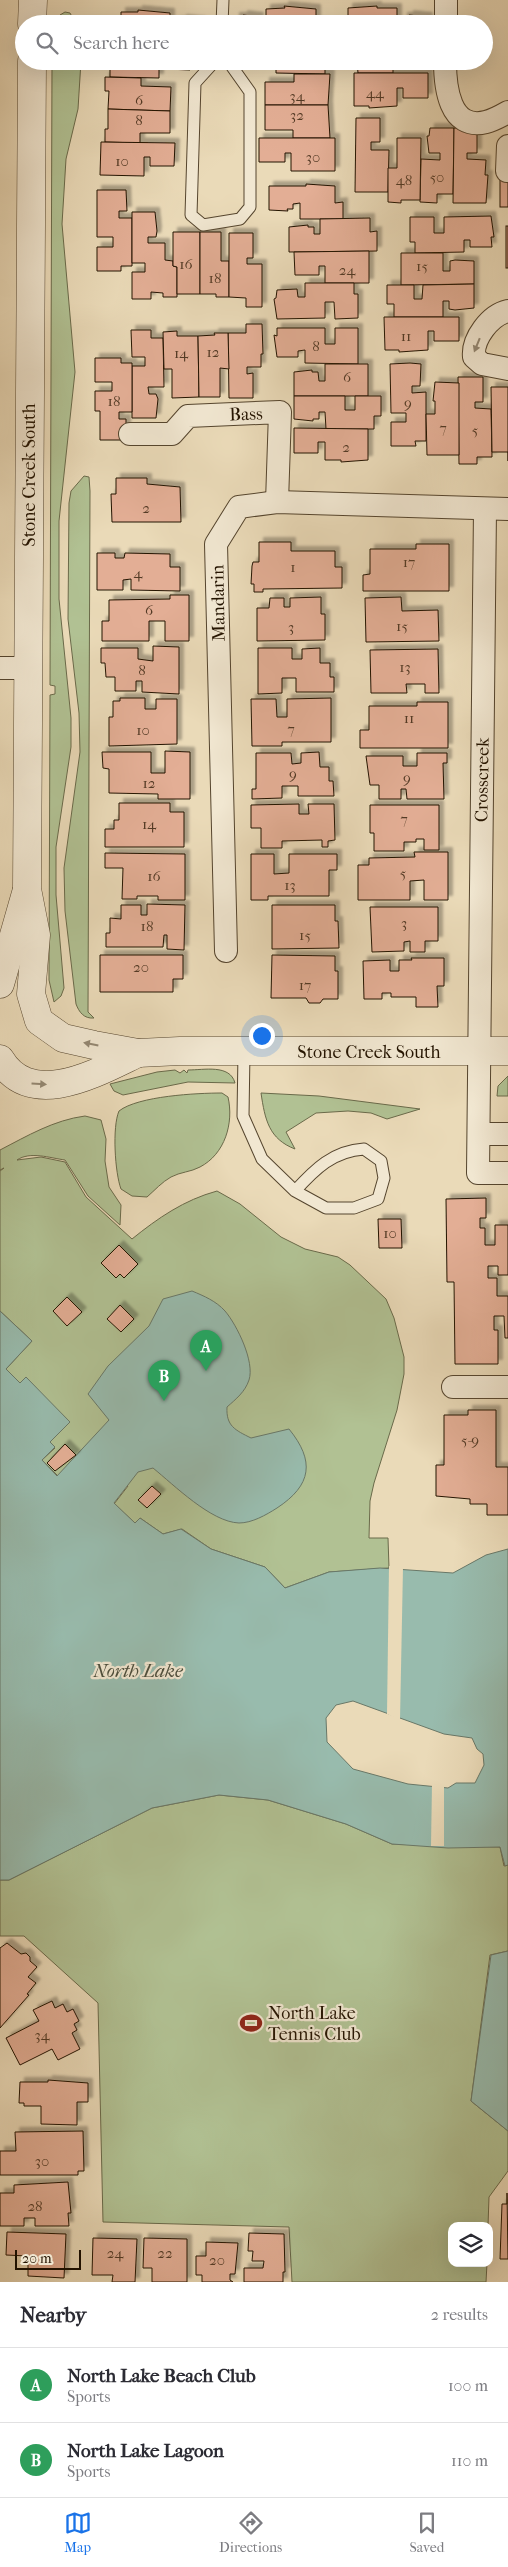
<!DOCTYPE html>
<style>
:root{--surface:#fff;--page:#f7f7f7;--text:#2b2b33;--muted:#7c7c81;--line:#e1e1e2;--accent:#1a73e8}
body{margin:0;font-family:"IM FELL French Canon",serif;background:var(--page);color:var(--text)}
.controls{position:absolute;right:15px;bottom:15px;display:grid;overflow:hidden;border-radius:10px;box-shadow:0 5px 20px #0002}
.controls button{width:45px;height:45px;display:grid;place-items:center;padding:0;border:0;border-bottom:1px solid var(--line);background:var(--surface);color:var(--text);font:25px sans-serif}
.scale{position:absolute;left:15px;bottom:12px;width:66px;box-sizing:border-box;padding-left:5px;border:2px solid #231300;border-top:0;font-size:14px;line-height:18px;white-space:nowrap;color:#231300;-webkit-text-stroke:4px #f1e7d1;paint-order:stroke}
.you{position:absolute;left:261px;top:1035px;width:18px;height:18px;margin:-12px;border:4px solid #fff;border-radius:50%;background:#1a73e8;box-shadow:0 0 0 8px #1a73e833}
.badge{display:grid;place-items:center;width:32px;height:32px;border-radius:50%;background:var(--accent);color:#fff;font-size:16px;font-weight:700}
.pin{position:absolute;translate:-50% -41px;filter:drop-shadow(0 1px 2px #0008)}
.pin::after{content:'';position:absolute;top:26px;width:18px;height:15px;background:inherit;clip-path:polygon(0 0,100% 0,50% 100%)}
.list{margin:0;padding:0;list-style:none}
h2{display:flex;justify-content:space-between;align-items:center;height:65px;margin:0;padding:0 20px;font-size:21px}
h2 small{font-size:16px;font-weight:400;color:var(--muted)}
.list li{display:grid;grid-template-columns:32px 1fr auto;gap:15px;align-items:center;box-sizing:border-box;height:75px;padding:0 20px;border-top:1px solid var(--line)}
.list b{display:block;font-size:19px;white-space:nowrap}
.list p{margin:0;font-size:16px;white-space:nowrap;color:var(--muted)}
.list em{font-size:16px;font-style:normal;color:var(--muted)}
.icon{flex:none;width:28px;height:28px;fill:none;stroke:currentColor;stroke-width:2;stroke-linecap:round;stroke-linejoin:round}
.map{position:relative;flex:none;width:508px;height:2282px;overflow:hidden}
.search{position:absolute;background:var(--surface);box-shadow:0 5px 20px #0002;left:15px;right:15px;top:15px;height:55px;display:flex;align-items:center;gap:12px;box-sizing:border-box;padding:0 18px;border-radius:28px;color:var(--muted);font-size:19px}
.sheet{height:215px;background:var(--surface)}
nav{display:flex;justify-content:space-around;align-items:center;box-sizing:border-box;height:70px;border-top:1px solid var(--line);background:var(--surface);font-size:14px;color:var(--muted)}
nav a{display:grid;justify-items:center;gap:2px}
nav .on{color:var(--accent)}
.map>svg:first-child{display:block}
</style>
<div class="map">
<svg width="508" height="2282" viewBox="0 0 508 2282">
<defs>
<filter id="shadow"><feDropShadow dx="4.5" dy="-4.5" stdDeviation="1" flood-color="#0004"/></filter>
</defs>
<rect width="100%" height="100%" fill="#eadab8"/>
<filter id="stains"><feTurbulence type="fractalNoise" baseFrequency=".004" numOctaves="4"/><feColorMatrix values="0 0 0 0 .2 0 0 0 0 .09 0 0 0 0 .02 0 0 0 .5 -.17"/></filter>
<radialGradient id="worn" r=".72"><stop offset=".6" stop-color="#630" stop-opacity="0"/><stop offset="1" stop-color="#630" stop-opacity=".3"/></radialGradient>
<g fill="#b1c193" stroke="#6a6a4a">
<path d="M65,12L70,13L76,24H52V21L60,20V15Z"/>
<path d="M52,61H81L78,109L66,159L62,224L75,372L59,521V599L71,718V747L56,847V895L64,988L61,996L54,1002L49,980L50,695L55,694V686L50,685Z"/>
<path d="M84,476L89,477L90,491L88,1012L94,1018C84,1019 79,1012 76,1004L65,911L64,868L80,752L79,713L68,619L69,503L71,491Z"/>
<path d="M175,1070L180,1073L184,1070L187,1073L188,1070C204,1070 230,1064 235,1083L188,1082L123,1095L114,1091L110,1084L157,1072Z"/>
<path d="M508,1076V1096H497L498,1086Z"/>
<path d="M222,1093L228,1097C234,1123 225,1154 200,1167C191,1172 180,1172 171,1177C162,1182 155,1190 147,1197L132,1196L121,1189C115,1173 112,1127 119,1111C138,1096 197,1093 222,1093Z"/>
<path d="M261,1093L319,1096L420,1109L387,1119L371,1113L348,1111L316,1113L286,1132L295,1149C269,1139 265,1120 261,1093Z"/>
<path d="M85,1116L101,1120L106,1139L105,1161L109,1187L121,1205L120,1225L88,1196L65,1160C50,1158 30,1151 17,1160L41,1157L65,1162L86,1197L132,1239C158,1218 184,1200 217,1191L240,1204L281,1237L305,1249L338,1257L350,1265L386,1299L394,1318L404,1357V1374L397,1410L374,1483L370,1501L369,1538H388L389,1568L329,1572L285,1588L265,1567L211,1549L182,1529L163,1534L140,1518L135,1523L114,1504L128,1486L88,1445L58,1476L42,1460L55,1448L50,1443L27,1378L21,1384L6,1369L32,1341L0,1311V1171L4,1168L0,1170V1150C27,1136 54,1120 85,1116Z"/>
<path d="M219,1795L268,1800L346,1824L392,1844L500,1847L504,1866L508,1865V1951L490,1955L471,2101L508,2131V2171L489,2197L488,2226H452V2263H487L486,2282H292L289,2227L103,2222L98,2003L24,1936H0V1880H9L152,1808Z"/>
</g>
<g fill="#98bbad" stroke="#697868" fill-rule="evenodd">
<path d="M192,1291C204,1296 216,1301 225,1311C237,1325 255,1362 249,1380C245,1392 236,1399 227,1407C226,1426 235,1430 251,1438L289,1429C315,1461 312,1485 277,1508C266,1515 252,1523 239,1523C211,1522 174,1485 153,1468L138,1472L114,1503L135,1523L140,1518L163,1534L181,1529L211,1549L265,1567L285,1588L329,1572L380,1568L453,1573L486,1555L508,1549V1865L505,1866L500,1847L448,1848L392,1844L346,1824L268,1800L219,1795L152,1808L9,1880H0V1311L32,1341L6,1369L20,1383L26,1377L70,1422L50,1442L55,1447L42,1460L57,1476L109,1420L88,1394L108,1366L149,1326L163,1299ZM353,1701L444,1734L472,1738L477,1749L483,1754L484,1765L475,1783H456L448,1788L408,1784L353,1769L327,1742L326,1718L336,1705Z"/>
<path d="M508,1951V2131L471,2101L491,1955Z"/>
</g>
<g fill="#eadab8">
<path d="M389,1566L403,1567L400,1720L387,1714Z"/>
<path d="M432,1784L444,1785V1846H431Z"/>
</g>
<g fill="#e3ae95" stroke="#231300" filter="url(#shadow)">
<path d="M284,6L316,9V22H322V24H266V9L285,8Z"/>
<path d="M377,6V8H397V24H341V22H348V8Z"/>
<path d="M138,10L170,13V24H121V12H138Z"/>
<path d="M243,15L259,17V24H235V17H243Z"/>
<path d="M409,15L428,17V24H403V17H409Z"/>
<path d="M182,19L201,21V24H176V21H182Z"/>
<path d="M102,61H190V70L166,69V62H159V78L110,77V65L102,64Z"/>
<rect x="245" y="61" width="24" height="4"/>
<path d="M276,61H325V74L276,73Z"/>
<path d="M357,61H423V65H393V73H358Z"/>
<path d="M354,73H428V98H403V88H397V106L369,108V106H354Z"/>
<path d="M294,74H330L328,105H265V82H294Z"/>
<path d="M105,77L141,78V86L171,87L170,111L108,109L109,91H105Z"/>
<path d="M265,105H328L330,138H293V130H265Z"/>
<path d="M108,109L170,111V133H140V143L105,142V129H108Z"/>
<path d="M356,118H380V142H371V150H389L388,192H355Z"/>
<path d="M430,128H454L453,194H437V203L420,202L421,159L440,160V153H429L427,136H429Z"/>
<path d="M454,128H477V153H467V159L486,160L485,175H488L486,203H453Z"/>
<path d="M259,138H335V171H291V153H285V162H259Z"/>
<path d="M397,138H421L420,200H401V203L388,202V168H397Z"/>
<path d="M101,142L175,143L174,166H150V157H144V176L100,175Z"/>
<rect x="500" y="177" width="8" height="30"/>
<path d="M306,184L335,186V203L343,202V219H300V203L293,204V209H287L288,211L269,210V186H306Z"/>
<path d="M97,190H126L127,211H119V218H132V266H121V271H97V247H113V237H97Z"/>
<path d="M132,212H155L157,231L156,237H148V243H165V260L173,261V266L177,267V297H163V293L151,292V299H132V272H145V263H132Z"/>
<path d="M491,216L494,237H491L492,247H470V240H464V252L415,253V242H410V217H434V233H444V217Z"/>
<path d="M370,218V232L377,231V251L289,252V227L308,225V227H314V234H320V219Z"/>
<rect x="506" y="226" width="2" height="42"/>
<path d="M173,232H200V294H177V267L173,266Z"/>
<path d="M200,232H221V261H229V297H216V294H200Z"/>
<path d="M229,233H253V258H247V264H262V307H246V298L229,297Z"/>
<path d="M369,251V283H325V266H319V275H295L294,252Z"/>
<path d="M401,253H443V271H450V261L455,260L474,261V284L401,285Z"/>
<path d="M305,283H354V294H358V318L335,319L334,302H325V318L277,319L274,299L276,298L277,290L297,289L298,297H305Z"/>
<path d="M474,284V308L455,310L449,309V301H443V317H394V304H387V285H414V299H422L423,285Z"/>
<path d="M384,317H459V341H434V331H428V350L399,352V350H385Z"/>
<path d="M246,324H262L263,354H261V367H247V374L253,373V398H229L228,333H246Z"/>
<path d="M277,328H325V344H335V328H358V364L305,363V350L298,351V357H277L274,335L277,336Z"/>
<path d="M131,330H151V338H163L164,387H148L149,394H156L158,399L156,418H132V366H145V357H132Z"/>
<path d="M177,331V336H198L199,397L172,398V369H164L163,332Z"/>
<path d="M214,333H228L229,369L220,368V397H199L198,336L215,335Z"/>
<path d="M95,358H121V363H132V412H119V419H126V440H100V411H95V391H112V382H95Z"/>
<path d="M410,363L421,364L420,386H412V393L426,392V441H415L416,446H391V422H406V413H391L390,364Z"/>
<path d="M325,364H368V396H294V372L312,370V372H318L319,381H325Z"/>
<path d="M458,377H483V402H475V408L491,409L492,457H477V464H459Z"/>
<path d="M435,382L459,383V455H427L426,414H435V401H433Z"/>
<path d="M491,387H508V461V452H492Z"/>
<path d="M294,396H345V410H355V396H381V416H374V429H326L325,412H319V419H313V421L294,419Z"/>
<path d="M294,428L368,429V460L341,462V460H325V442H318V453H294Z"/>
<path d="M116,478H147V484L180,487L181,522H112L111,494H116Z"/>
<path d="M259,542H291V551H335V567H342V588L263,589V592H254V584H251L252,566L253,562H259Z"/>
<path d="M416,544H449V591H363V575L370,574V549H416Z"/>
<path d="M97,553H115V558H124L125,553L170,554V567H180V591L131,590V579L123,580V590H97Z"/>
<path d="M170,595H189V641H165V621H149V641H102V621H109V600L170,599Z"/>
<path d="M321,597V614H325V640L257,641V608H269L270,598H284V607H290V598Z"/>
<path d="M401,597L402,611L438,610L439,641L366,642L365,598Z"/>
<path d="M153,646L179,647V694L142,692V681H136V691H115V677H106L105,663H101V648H138V659L153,661Z"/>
<path d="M258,648H292V659H302V649L320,648V663H330V677H334V692H296V678H282V693L258,694Z"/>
<path d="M438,649L439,693H425V684H406L407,693H371L370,650Z"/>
<path d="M120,698H145V709H156V699H177V744L109,746V717H113V701H120Z"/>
<path d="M331,698V742H282V746H252L251,699H276L277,717H287V699Z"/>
<path d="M417,702H448V748H360V730H369V706H417Z"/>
<path d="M165,751L190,752V799H158V794L109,793V769L103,768L102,752H151V773H165Z"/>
<path d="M319,752L320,767H329V781H333L334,796H298V786H282V798L252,799V789H256V753H291L292,764L301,763V753Z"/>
<path d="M417,753H447V763H443L444,799H407L406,789H401V799H379V785H370L366,756H403V766H417Z"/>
<path d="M119,803H170V812H184V847H105V829H114V820H119Z"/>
<path d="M299,804V814H309L308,804H334L335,840L328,841V847H322V840L282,841V848H261V828H251V805Z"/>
<path d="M370,805H439V850H424V839H416V842H404V851H374V833H370Z"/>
<path d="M414,852H448V900H424V880L410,881V900H358V865H369V858L415,857Z"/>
<path d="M105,853L185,854V900H158V896H137V899H122L123,868H105Z"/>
<path d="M251,854H274V874L289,873V854H337V870H329V896H268V900H251Z"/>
<path d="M147,904L185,905L184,950L167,949V935H164L163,947H106V933H110V918L121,919V905H141V915H147Z"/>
<path d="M272,905H335V921H338L339,948L272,949Z"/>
<path d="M370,907H438V941H425V952H410V941L404,942V951L372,952Z"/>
<path d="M100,955H183V979H173V992H100Z"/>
<path d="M272,955L335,956V971H338V999H323L320,1003H309L306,998H271Z"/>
<path d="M411,958H444V986H437L438,1007H416V997H391V993H382V999H364L363,961L390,960V971H399V960H412Z"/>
<path d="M486,1198V1218H480V1228H485V1245H495V1225H508V1275H498V1266H488V1278H497V1296H508V1338H505L504,1316H494V1330H498V1364H455L454,1282H447L446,1199Z"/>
<path d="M378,1219H401L402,1248H379Z"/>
<path d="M119,1245L138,1264L124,1278L120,1274L116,1278L101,1263Z"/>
<path d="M67,1297L82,1312L67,1326L53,1311Z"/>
<path d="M120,1305L134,1319L121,1332L107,1319Z"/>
<path d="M468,1410H496V1467H508V1515H487V1504H470V1499L436,1496V1465H444V1415H468Z"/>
<path d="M65,1444L76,1455L55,1471L47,1463Z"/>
<path d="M152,1486L161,1494L147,1508L138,1500Z"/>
<path d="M7,1943L21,1954L26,1953L30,1957V1961L37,1967L28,1977L36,1983L27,1994L29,1995L0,2028V1948Z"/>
<path d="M52,2001L55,2008L63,2004L67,2012L73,2009L79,2021L74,2024L77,2030L72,2033L80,2049L58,2060L52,2049L20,2065L6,2038L39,2021L33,2010Z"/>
<path d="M48,2080L88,2083V2102H77V2125L41,2124V2106H24V2103H19L20,2082H48Z"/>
<path d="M83,2131L84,2171H78V2175H0V2151H16L15,2132Z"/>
<path d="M68,2182L71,2213H68L69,2226H35V2218H24V2226H0V2193H14V2185Z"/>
<path d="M507,2193L508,2259H500L502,2204H507Z"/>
<path d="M7,2232L66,2234L64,2278L28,2276V2256L6,2255Z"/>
<path d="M249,2233L284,2234L285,2272H283V2282H244V2268H263L264,2261H252L253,2251H248Z"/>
<path d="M93,2238L137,2239L135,2282H112L113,2275H92Z"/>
<path d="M144,2238L187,2239V2282H152V2268H143Z"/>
<path d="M206,2242L238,2243L235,2274H230V2280L233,2282H202V2275H196V2256H206Z"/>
</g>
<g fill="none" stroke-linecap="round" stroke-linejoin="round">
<g stroke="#55452e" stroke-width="13">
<g id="service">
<path d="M222,24L223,0"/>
<path d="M215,61L195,83L191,215L203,225L240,219L250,207V92L228,61"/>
<path d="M244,1052L243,1116L262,1159L295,1191L326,1208H354L378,1199L384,1178L381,1161L364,1149C333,1151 315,1169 295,1191"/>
</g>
</g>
<g stroke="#55452e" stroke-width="24">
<g id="minor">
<path d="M446,24V0"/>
<path d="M445,61C445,86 449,131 486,122C494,120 501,116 508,112"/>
<path d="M507,171L508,146"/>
<path d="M508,311C490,315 472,339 474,357L482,364L508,369"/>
<path d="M130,434H172L188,416L280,412L277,502"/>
<path d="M485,509L478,1173H508"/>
<path d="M0,668H28"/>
<path d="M226,951L216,544L239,507L277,502L508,509"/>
<path d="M479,1134H508"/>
<path d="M453,1387H508"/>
</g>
</g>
<g stroke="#55452e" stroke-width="29">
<g id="tertiary">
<path d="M32,24L33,0"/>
<path d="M32,61L27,889L36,935L31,994L39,1021L63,1038L94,1045L138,1053L180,1051H508"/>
<path d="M0,984L26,893"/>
<path d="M0,1059C31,1111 98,1072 138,1053"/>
</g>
</g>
<use href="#service" stroke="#f1e7d1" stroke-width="11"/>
<use href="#minor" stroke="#f1e7d1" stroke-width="22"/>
<use href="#tertiary" stroke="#f1e7d1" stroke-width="28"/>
</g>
<defs><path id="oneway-solid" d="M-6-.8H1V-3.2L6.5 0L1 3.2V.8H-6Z" transform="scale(1.25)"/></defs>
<g fill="#948873">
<use href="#oneway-solid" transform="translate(477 345) rotate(112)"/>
<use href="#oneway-solid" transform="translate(91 1044) rotate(-169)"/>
<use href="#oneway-solid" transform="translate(39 1084) rotate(4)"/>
</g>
<defs>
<g id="stadium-bare" transform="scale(1.725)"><path d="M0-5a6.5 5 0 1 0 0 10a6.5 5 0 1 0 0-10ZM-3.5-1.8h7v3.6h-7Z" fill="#8f2418" stroke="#f1e7d1" stroke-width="2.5" paint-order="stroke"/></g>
</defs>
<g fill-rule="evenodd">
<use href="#stadium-bare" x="251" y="2023"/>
</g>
<g text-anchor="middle" stroke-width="4.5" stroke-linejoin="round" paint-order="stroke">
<g font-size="15" fill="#533a25">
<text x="375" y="98">44</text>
<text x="297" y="101">34</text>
<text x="139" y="105">6</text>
<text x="297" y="120">32</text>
<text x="139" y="125">8</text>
<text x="313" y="162">30</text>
<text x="122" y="166">10</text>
<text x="437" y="182">50</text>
<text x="404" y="185">48</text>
<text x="186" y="269">16</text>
<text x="422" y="271">15</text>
<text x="347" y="275">24</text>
<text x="215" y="283">18</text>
<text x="406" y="341">11</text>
<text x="316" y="351">8</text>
<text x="213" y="357">12</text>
<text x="181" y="358">14</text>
<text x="347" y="382">6</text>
<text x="114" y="406">18</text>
<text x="408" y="408">9</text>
<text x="443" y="433">7</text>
<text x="475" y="435">5</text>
<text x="346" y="452">2</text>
<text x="146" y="513">2</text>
<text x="409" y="567">17</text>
<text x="293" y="572">1</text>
<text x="138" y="578">4</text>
<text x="149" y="615">6</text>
<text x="402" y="631">15</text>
<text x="291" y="632">3</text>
<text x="405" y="672">13</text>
<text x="142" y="675">8</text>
<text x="409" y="723">11</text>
<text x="291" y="734">7</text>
<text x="143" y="735">10</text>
<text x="293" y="779">9</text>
<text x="407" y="783">9</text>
<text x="149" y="788">12</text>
<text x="404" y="824">7</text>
<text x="149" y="829">14</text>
<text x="403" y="878">5</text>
<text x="154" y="881">16</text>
<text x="290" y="890">13</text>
<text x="404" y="928">3</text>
<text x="147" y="931">18</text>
<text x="305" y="940">15</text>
<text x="141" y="972">20</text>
<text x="305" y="990">17</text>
<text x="390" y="1238">10</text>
<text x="470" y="1445">5-9</text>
<text x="42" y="2040">34</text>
<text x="42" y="2166">30</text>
<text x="35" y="2211">28</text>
<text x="115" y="2258">24</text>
<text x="165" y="2258">22</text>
<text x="217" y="2265">20</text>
</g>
<g font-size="18" fill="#231300" stroke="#f1e7d1">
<text transform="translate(246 414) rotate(-2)" y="6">Bass</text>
<text transform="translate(29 475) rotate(-90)" y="6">Stone Creek South</text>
<text transform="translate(218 603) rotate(-91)" y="6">Mandarin</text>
<text transform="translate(482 780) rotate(-89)" y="6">Crosscreek</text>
<text x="369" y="1058">Stone Creek South</text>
</g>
<g font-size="18" fill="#231300" stroke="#f1e7d1" text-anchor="start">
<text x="268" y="2019">North Lake<tspan x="268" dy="21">Tennis Club</tspan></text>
</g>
<g font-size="19" font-style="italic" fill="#4c4e3d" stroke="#f1e7d1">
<text x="138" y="1677">North Lake</text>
</g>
</g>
<rect width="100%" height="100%" filter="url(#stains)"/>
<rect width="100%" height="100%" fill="url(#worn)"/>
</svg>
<div class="controls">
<button><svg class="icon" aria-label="layers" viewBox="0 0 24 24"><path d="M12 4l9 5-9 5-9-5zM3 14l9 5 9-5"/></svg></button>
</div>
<div class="scale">20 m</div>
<div class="you"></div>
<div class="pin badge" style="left:206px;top:1371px;background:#2e9e5b">A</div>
<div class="pin badge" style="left:164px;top:1401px;background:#2e9e5b">B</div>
<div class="search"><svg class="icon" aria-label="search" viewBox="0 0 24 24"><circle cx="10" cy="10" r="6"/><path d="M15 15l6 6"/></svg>Search here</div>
</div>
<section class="sheet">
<h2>Nearby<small>2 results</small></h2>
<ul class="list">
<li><span class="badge" style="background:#2e9e5b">A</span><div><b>North Lake Beach Club</b><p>Sports</p></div><em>100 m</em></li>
<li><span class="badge" style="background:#2e9e5b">B</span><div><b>North Lake Lagoon</b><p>Sports</p></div><em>110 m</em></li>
</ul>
</section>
<nav>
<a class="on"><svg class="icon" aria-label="map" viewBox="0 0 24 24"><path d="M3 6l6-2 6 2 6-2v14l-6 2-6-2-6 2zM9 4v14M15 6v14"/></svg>Map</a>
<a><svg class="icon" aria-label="directions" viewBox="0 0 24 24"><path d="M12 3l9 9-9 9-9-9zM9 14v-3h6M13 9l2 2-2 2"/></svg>Directions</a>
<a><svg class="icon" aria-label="saved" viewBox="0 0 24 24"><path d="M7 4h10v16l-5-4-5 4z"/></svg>Saved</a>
</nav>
